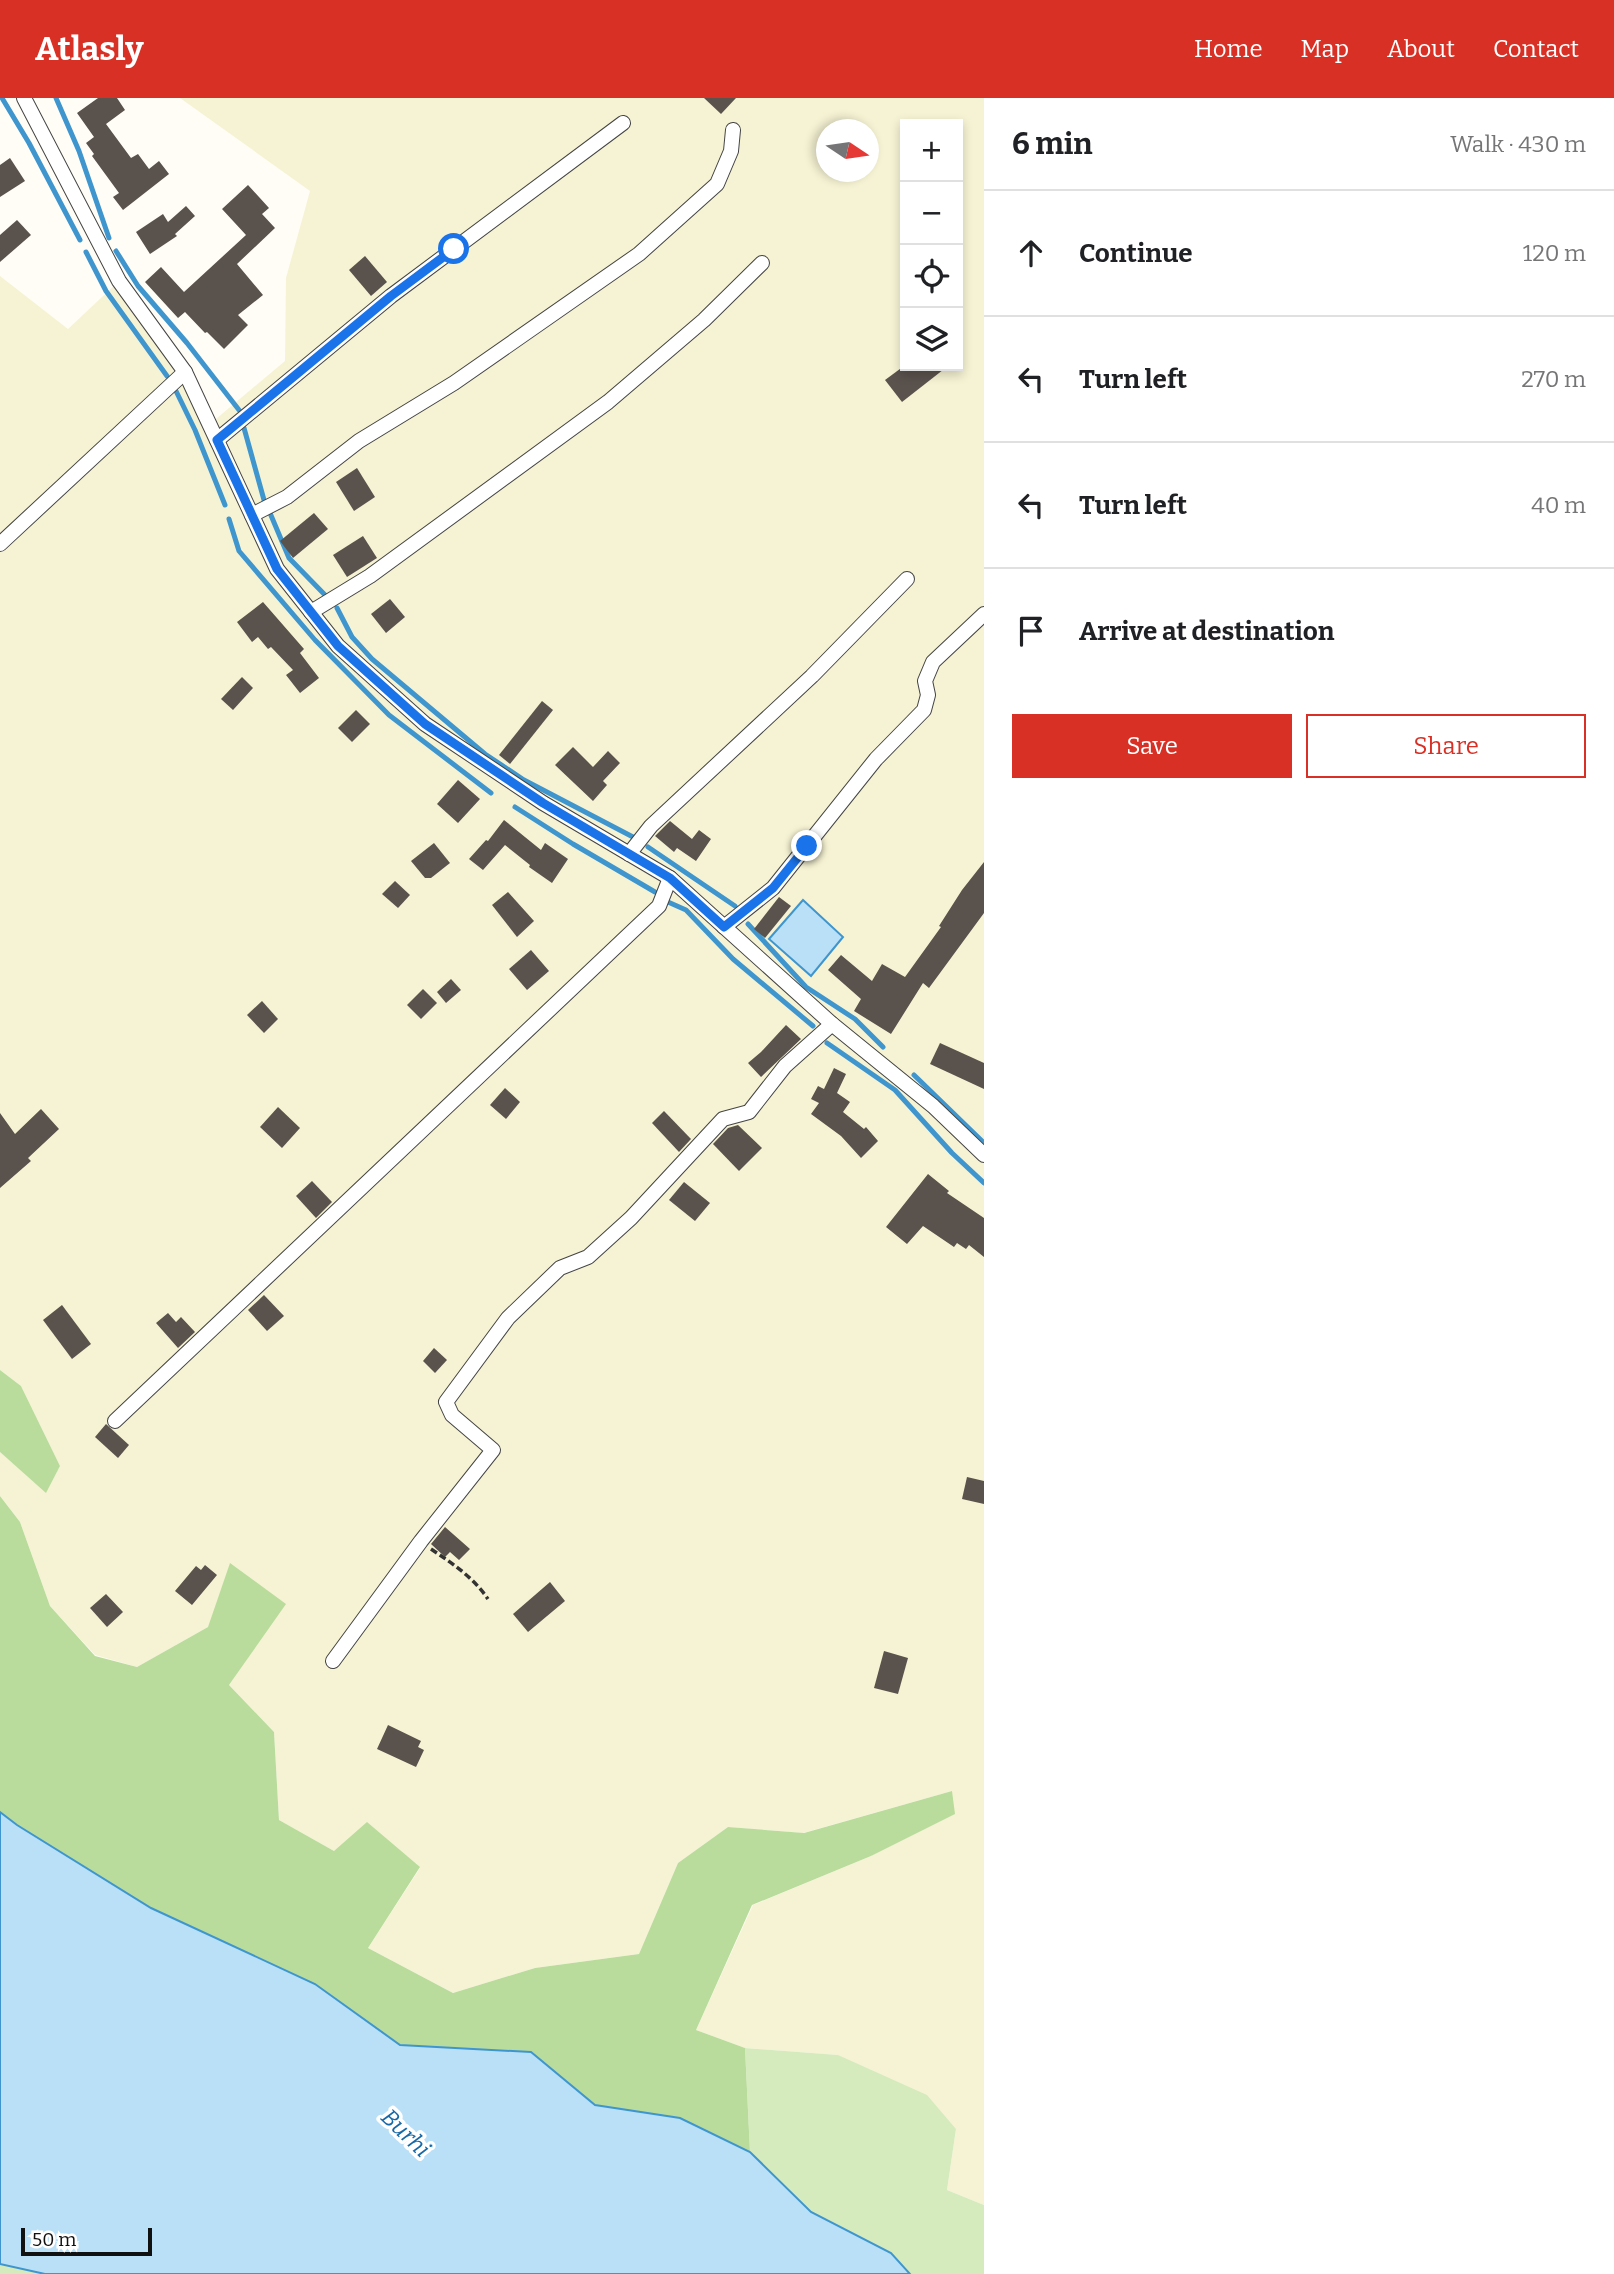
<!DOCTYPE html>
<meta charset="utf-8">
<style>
:root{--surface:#fff;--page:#f2f2f2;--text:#202124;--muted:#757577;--line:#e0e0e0;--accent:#d93025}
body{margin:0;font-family:Bitter,serif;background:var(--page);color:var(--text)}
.controls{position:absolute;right:21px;top:21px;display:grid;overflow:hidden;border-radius:0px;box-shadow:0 4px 10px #0003}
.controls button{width:63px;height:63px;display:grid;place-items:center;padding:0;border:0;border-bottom:2px solid var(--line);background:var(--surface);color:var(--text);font:35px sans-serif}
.compass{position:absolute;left:816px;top:21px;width:63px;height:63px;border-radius:50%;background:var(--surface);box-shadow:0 4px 10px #0003;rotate:103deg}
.scale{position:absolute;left:21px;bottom:18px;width:131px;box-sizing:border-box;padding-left:7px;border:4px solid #111;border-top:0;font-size:19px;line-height:24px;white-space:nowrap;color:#111;-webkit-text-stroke:5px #fff;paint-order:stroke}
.stop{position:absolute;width:21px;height:21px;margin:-16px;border:5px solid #1a73e8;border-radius:50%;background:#fff}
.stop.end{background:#1a73e8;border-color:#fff;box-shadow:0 2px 7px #0008}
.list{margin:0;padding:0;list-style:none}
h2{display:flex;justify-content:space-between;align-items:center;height:91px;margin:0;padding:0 28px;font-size:30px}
h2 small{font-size:23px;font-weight:400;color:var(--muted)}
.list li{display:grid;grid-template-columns:46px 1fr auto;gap:21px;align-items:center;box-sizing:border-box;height:126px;padding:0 28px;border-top:2px solid var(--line)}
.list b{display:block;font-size:26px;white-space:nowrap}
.list em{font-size:23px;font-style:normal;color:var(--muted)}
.actions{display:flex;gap:14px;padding:21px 28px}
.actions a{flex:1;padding:16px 0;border:2px solid var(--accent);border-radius:0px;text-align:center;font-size:24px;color:var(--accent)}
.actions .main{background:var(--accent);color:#fff}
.icon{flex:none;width:38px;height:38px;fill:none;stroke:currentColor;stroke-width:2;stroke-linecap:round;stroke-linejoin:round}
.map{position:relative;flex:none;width:984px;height:2176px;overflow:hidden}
header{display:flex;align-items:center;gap:42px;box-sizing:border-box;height:98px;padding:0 35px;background:var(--accent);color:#fff}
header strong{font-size:33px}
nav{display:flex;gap:38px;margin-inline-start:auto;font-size:24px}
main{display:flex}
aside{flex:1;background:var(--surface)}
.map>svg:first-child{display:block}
</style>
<header>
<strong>Atlasly</strong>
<nav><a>Home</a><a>Map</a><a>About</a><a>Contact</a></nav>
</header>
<main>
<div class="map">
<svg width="984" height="2176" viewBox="0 0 984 2176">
<rect width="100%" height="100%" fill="#fffdf5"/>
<path fill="#f6f3d4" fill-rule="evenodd" d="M180,0H984V2107L947,2092L956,2031L838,1957L745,1950L696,1932L753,1807L871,1758L952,1693L803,1735L728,1729L678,1765L639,1856L535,1870L453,1895L368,1850L420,1770L334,1753L279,1722L274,1634L229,1587L285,1506L208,1529L137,1569L95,1557L50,1508L20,1424L0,1398V1354L46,1394L60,1368L21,1288L0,1272V178L68,231L119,183L210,326L285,263L286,180L310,93ZM905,26H958V268H905ZM827,32H869V74H827Z"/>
<g fill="#d5ebbd">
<path d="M745,1950L838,1957L927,1997L956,2031L947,2092L984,2107V2176H910L891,2155L811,2114L750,2054Z"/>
<path d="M0,2166L45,2176H0Z"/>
</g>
<g fill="#b9dc9c">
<path d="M0,1272L21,1288L60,1368L46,1395L0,1354Z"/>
<path d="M0,1398L20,1424L50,1508L95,1558L137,1569L208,1529L230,1465L286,1506L229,1587L274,1634L279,1722L334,1753L367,1724L420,1769L368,1850L453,1895L535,1870L639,1856L678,1765L728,1729L804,1735L952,1693L955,1716L871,1758L752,1807L696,1932L745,1950L750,2054L680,2020L595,2007L531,1954L400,1947L315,1886L151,1810L17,1727L0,1714Z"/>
</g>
<g fill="#b9e0f7" stroke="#3f96cf" stroke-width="2">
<path d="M803,802L843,839L811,878L769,841Z"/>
<path d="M0,1714L17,1727L151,1810L315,1886L400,1947L531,1954L595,2007L680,2020L750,2054L811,2114L891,2155L910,2176H45L0,2166Z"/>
</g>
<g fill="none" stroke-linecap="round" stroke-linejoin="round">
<g stroke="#3f96cf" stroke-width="5">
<path d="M2,0L29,45L80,142"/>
<path d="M56,0L79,53L109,140"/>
<path d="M116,153L138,188L187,245L239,312"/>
<path d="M86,154L106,193L167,278"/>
<path d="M176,293L195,332L225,407"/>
<path d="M244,330L264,402"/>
<path d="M270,415L289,460L326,498"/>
<path d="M229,421L239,453L315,542L389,617L491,695"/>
<path d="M337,510L352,539L372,561L485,656L524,682L633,739"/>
<path d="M515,709L573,746L655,794"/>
<path d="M648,749L735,808"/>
<path d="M668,804L686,812L733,861L813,928"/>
<path d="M748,826L806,889L855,921L883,949"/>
<path d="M827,945L895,992L952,1055L984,1085"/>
<path d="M914,977L984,1045"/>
</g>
</g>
<g fill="#5a524d">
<path d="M98,0H117L125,12L106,26L131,60L138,56L149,71L159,63L169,76L123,112L113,99L119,95L92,58L94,56L86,45L94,39L77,15Z"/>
<path d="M704,0H736L721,16Z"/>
<path d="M10,60L25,83L0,99V67Z"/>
<path d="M248,87L269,110L262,116L275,130L237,166L263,197L238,217L248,227L224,251L207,234L205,235L185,214L178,220L145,184L161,169L184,194L246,137L222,111Z"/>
<path d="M186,108L195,118L175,136L177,138L150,156L136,134L163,116L168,124Z"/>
<path d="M17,122L31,137L0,164V137Z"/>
<path d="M365,158L387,184L371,198L349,172Z"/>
<path d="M904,268H948L902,304L885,282Z"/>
<path d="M357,370L375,399L354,413L336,384Z"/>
<path d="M314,415L328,431L293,460L280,443Z"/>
<path d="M363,438L377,460L347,479L333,457Z"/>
<path d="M390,501L405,519L386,535L371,516Z"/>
<path d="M263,504L304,551L300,555L319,580L300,595L286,577L293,572L271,549L268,551L258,539L252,544L237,524Z"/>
<path d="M242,579L253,590L233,612L221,601Z"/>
<path d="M542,603L553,612L510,666L499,657Z"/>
<path d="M356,612L370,626L352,644L338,630Z"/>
<path d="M573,649L593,669L608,653L620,665L603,683L607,687L593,703L555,667Z"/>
<path d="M458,682L480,701L458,725L437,706Z"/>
<path d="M504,722L541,752L545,745L568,761L552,785L529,769L530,767L505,747L483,772L469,761L486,742L488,743Z"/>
<path d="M670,723L692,741L699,732L711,741L696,763L677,750L674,754L655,738Z"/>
<path d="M434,745L450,765L431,780H425L411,763Z"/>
<path d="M984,764V815L929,890L923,885L891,936L854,913L861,901L828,872L841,857L872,883L882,866L905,879L941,829L939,828L962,792Z"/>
<path d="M395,783L410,797L398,810L382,796Z"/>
<path d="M508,794L534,823L517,839L492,807Z"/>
<path d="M779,799L791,808L765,840L754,831Z"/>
<path d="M531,852L549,873L527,892L509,871Z"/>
<path d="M451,881L461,892L446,905L437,894Z"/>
<path d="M423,891L437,905L421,921L407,907Z"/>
<path d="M262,903L278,921L264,935L247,917Z"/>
<path d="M786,927L801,941L761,979L748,965L761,954Z"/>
<path d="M940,945L984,965V991L930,966Z"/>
<path d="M834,970L846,976L837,995L850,1004L843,1014L864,1031L866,1029L878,1043L861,1060L841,1038L811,1016L819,1005L811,1001L818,988L824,991Z"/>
<path d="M505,990L520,1004L506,1021L490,1007Z"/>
<path d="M278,1009L300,1030L282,1050L260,1029Z"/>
<path d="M41,1011L59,1031L28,1060L31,1063L0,1090V1015L15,1036Z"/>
<path d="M664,1013L691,1041L679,1054L652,1025Z"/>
<path d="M738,1027L762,1050L739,1073L713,1046L728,1030Z"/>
<path d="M928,1076L949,1093L947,1095L984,1120V1159L969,1147L966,1151L957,1145L954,1149L923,1128L907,1146L886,1129Z"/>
<path d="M312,1083L332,1104L316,1120L296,1098Z"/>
<path d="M684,1084L710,1105L695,1123L669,1102Z"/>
<path d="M264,1197L284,1218L267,1233L248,1212Z"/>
<path d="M62,1207L91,1246L72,1261L43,1222Z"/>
<path d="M168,1215L176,1224L181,1219L195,1234L178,1250L156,1225Z"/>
<path d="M434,1250L447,1262L435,1275L423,1263Z"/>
<path d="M106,1326L129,1347L118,1360L95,1339Z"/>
<path d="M967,1379L984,1383V1406L962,1401Z"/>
<path d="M445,1429L470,1451L459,1462L450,1454L445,1459L431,1446Z"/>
<path d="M205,1467L217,1477L192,1507L175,1493L196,1468L201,1472Z"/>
<path d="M550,1484L565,1503L528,1534L513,1516Z"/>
<path d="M106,1496L123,1514L107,1529L90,1510Z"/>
<path d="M884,1553L908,1560L898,1596L874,1590Z"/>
<path d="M388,1627L421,1643L418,1649L424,1652L416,1669L377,1651Z"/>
</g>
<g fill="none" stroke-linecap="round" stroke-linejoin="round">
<g stroke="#444" stroke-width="16">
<g id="minor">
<path d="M24,0L119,183L185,274L277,471L338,548L425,626L543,705L670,780L832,926L933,1008L984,1057"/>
<path d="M217,342L391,198L623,25"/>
<path d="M252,417L287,399L359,343L454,285L639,156L717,86L731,53L733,32"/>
<path d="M0,446L185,274"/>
<path d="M311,514L370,478L608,304L704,222L762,165"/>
<path d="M629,756L651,728L812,578L907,481"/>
<path d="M724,829L773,790L876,661L924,612L928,597L925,583L933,564L984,516"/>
<path d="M115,1323L659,808L670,780"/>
<path d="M333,1563L421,1443L493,1352L452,1317L446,1304L508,1220L560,1170L588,1159L631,1120L723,1021L749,1014L785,968L832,926"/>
</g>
</g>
<path stroke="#333" stroke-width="3.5" stroke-dasharray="7 3.5" stroke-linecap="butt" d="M431,1451C453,1466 473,1479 488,1501"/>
<use href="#minor" stroke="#fff" stroke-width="14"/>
</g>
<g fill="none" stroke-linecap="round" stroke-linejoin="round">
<path stroke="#1a73e8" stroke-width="9" d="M454,151L391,198L217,342L277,471L338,548L425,626L543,705L670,780L724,829L773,790L807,748"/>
</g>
<g text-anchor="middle" stroke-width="7" stroke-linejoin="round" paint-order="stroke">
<g font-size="23" font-style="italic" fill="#1768a6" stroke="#fff">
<text transform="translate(406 2035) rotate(44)" y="8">Burhi</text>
</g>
</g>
</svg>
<div class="controls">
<button>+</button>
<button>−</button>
<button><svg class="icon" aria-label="locate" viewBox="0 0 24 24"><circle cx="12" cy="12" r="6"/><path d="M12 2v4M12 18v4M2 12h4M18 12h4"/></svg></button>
<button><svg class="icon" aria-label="layers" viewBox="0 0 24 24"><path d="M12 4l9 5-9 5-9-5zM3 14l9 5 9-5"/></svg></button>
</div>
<svg class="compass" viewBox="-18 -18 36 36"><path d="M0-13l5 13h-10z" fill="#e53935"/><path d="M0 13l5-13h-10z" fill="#757577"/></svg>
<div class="scale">50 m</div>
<div class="stop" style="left:454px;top:151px"></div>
<div class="stop end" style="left:807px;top:748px"></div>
</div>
<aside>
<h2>6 min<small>Walk · 430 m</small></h2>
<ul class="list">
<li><svg class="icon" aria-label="ahead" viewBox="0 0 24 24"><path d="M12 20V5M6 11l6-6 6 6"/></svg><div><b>Continue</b></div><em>120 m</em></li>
<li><svg class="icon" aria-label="left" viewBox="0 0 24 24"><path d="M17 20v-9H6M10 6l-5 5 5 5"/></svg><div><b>Turn left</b></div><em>270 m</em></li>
<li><svg class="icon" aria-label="left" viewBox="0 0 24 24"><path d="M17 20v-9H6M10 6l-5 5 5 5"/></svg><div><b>Turn left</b></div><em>40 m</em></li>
<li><svg class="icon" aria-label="arrive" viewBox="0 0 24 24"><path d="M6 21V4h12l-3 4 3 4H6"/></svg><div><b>Arrive at destination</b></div></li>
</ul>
<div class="actions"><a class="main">Save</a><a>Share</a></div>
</aside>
</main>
